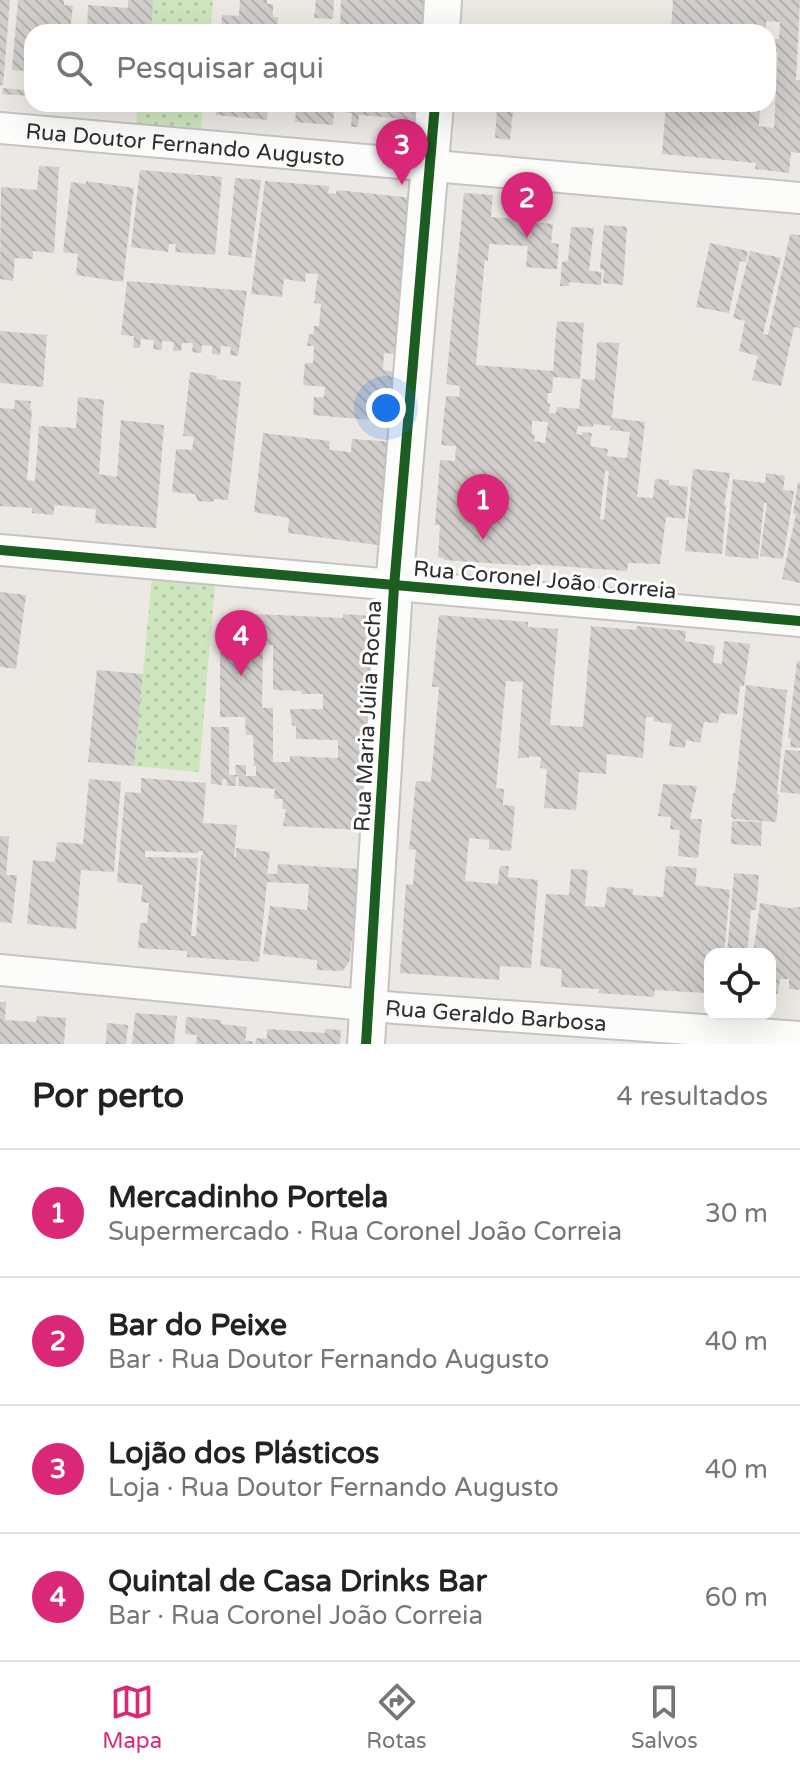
<!DOCTYPE html>
<html lang="pt">
<meta charset="utf-8">
<style>
:root{--surface:#fff;--page:#f2f2f2;--text:#222;--muted:#767676;--line:#e0e0e0;--accent:#db2777}
body{margin:0;font-family:"Varela Round",sans-serif;background:var(--page);color:var(--text)}
.controls{position:absolute;right:24px;bottom:24px;display:grid;overflow:hidden;border-radius:16px;box-shadow:0 8px 32px #0002}
.controls button{width:72px;height:72px;display:grid;place-items:center;padding:0;border:0;border-bottom:2px solid var(--line);background:var(--surface);color:var(--text);font:40px sans-serif}
.you{position:absolute;left:386px;top:408px;width:28px;height:28px;margin:-20px;border:6px solid #fff;border-radius:50%;background:#1a73e8;box-shadow:0 0 0 12px #1a73e833}
.badge{display:grid;place-items:center;width:52px;height:52px;border-radius:50%;background:var(--accent);color:#fff;font-size:26px;font-weight:700}
.pin{position:absolute;translate:-50% -66px;filter:drop-shadow(0 2px 4px #0008)}
.pin::after{content:'';position:absolute;top:42px;width:28px;height:24px;background:inherit;clip-path:polygon(0 0,100% 0,50% 100%)}
.list{margin:0;padding:0;list-style:none}
h2{display:flex;justify-content:space-between;align-items:center;height:104px;margin:0;padding:0 32px;font-size:34px}
h2 small{font-size:26px;font-weight:400;color:var(--muted)}
.list li{display:grid;grid-template-columns:52px 1fr auto;gap:24px;align-items:center;box-sizing:border-box;height:128px;padding:0 32px;border-top:2px solid var(--line)}
.list b{display:block;font-size:30px;white-space:nowrap}
.list p{margin:0;font-size:26px;white-space:nowrap;color:var(--muted)}
.list em{font-size:26px;font-style:normal;color:var(--muted)}
.icon{flex:none;width:44px;height:44px;fill:none;stroke:currentColor;stroke-width:2;stroke-linecap:round;stroke-linejoin:round}
.map{position:relative;flex:none;width:800px;height:1044px;overflow:hidden}
.search{position:absolute;background:var(--surface);box-shadow:0 8px 32px #0002;left:24px;right:24px;top:24px;height:88px;display:flex;align-items:center;gap:20px;box-sizing:border-box;padding:0 28px;border-radius:24px;color:var(--muted);font-size:30px}
.sheet{height:616px;background:var(--surface)}
nav{display:flex;justify-content:space-around;align-items:center;box-sizing:border-box;height:112px;border-top:2px solid var(--line);background:var(--surface);font-size:22px;color:var(--muted)}
nav a{display:grid;justify-items:center;gap:4px}
nav .on{color:var(--accent)}
.map>svg:first-child{display:block}
</style>
<div class="map">
<svg width="800" height="1044" viewBox="0 0 800 1044">
<defs>
<pattern id="grass-dots" width="8" height="8" patternUnits="userSpaceOnUse" patternTransform="scale(2)"><rect width="8" height="8" fill="#cee6be"/><path d="M2 2h.1M6 6h.1" fill="none" stroke="#b1c6a4" stroke-width="1.8" stroke-linecap="round"/></pattern>
<pattern id="building-back-hatch" width="6" height="6" patternUnits="userSpaceOnUse" patternTransform="scale(2)"><rect width="6" height="6" fill="#d1cecb"/><path d="M-1 5l2 2M0 0l6 6M5-1l2 2" fill="none" stroke="#b4b1af"/></pattern>
</defs>
<rect width="100%" height="100%" fill="#ece8e4"/>
<g fill="url(#grass-dots)">
<path d="M148,0H213L210,32H145Z"/>
<path d="M138,104H203L201,130L136,124Z"/>
<path d="M152,578L215,584L199,772L134,766Z"/>
</g>
<g fill="url(#building-back-hatch)" fill-rule="evenodd">
<path d="M0,0H10L3,85H0Z"/>
<path d="M18,0H64V5L73,6L70,32H32V96L2,94L3,88L24,90L26,71L12,70Z"/>
<path d="M128,0H153L151,32H87L88,5L128,8Z"/>
<path d="M240,0H267V4H273V17H278L277,32H221L222,15L239,16Z"/>
<path d="M316,0H334L333,19L314,18Z"/>
<path d="M341,0H433L430,32H347L348,29L340,28Z"/>
<path d="M673,0H800L796,80H800V153L791,152L789,173L755,169L756,163L662,154L666,104H760L759,126L774,128L778,52H768V39H779L780,22L766,21V32H671Z"/>
<path d="M217,104H268L267,120L216,115Z"/>
<path d="M273,104H329L328,107L334,106V104H417L415,120L359,115L358,127H351L352,113L334,111L333,125L295,122L296,111L272,110Z"/>
<path d="M497,110L513,111L510,140L495,138Z"/>
<path d="M39,166L59,167L54,253L33,251V259L15,258L13,281L0,279L1,187L37,190Z"/>
<path d="M140,170L222,177L215,255L175,252L176,244H169L168,252L131,247Z"/>
<path d="M235,178L261,180L251,258L228,255Z"/>
<path d="M86,181L134,188L123,282L76,275L78,254L63,252L71,182L86,184Z"/>
<path d="M265,181L329,186L328,193L336,194L337,190L412,198L397,354L384,353L383,370L395,372L393,403L384,402L383,421L313,415L314,397H324L325,387L303,385L305,363H313L314,346H307L309,334L313,335L314,326H319L321,304L314,303L318,274L306,273L305,282L284,279L282,297L251,294Z"/>
<path d="M464,193L493,195L491,217L518,219L519,207L533,206L532,222L553,224L551,243L559,244L557,269H549L526,267L528,246L489,244L488,261L485,260L484,267L476,365L553,371L557,321L584,323L580,379L553,377L552,393H548L547,403L550,404L549,413H556L557,407L579,409L582,379L595,380L597,342L619,343L612,418L645,422L637,497L653,498L655,479L669,480V485L688,487L685,519L666,517L660,564L628,563L627,571L531,564L530,566L444,560V558L438,557L440,525H435L440,460L455,461L456,446L441,445L446,396L459,397L460,386L446,384ZM532,421L548,422L545,443L534,441L535,435L532,434ZM593,424L611,426L610,430L630,432L627,458L607,456L608,449L590,446L592,433L582,432V435L576,434L578,426L593,427ZM605,471H609L604,520L600,519Z"/>
<path d="M604,225L627,227L623,285L603,283L604,270L600,269Z"/>
<path d="M571,227L594,228L589,271L602,272L601,285L569,282V286H560L562,262L568,261Z"/>
<path d="M790,234L800,235V328L794,327L781,386L752,380L758,356L739,351L745,321L733,318L750,251L781,258L763,334L768,335Z"/>
<path d="M710,243L748,251L746,262L740,261L729,313L696,307Z"/>
<path d="M127,281L247,291L238,356L230,355L231,347L221,346L220,355L212,354V346L202,345L201,353L192,352L193,343H182L181,351H173L174,342L162,341V350L153,349L154,340L141,339L140,348H133L134,336L121,335Z"/>
<path d="M0,331L47,335L43,387L0,383Z"/>
<path d="M190,372L217,376L216,379L241,382L228,500L215,499L212,502L198,501L195,494L172,492L176,449L192,450L194,437L183,436Z"/>
<path d="M78,397L104,400L99,474L117,477L121,420L164,425L156,528L95,523L96,509L55,505L53,515L32,513V508L0,506V408L14,409L15,400L31,401L30,410H32L27,480L35,481L39,426L76,428Z"/>
<path d="M263,433L330,441L329,450L351,452L352,439L395,442L385,546L288,533L289,518L254,512Z"/>
<path d="M693,469L730,473L724,505H726L722,554L685,551Z"/>
<path d="M766,473L785,476L783,490L794,491L783,559L760,556L767,503H764L758,559L725,556L733,479L765,483Z"/>
<path d="M798,483H800V583L782,579L796,514L793,513Z"/>
<path d="M0,592L26,595L16,669L0,667Z"/>
<path d="M378,610L361,830L283,826L286,809H282L283,799H274L275,789L238,786L239,777L236,776L235,765H246V776H256V766H254L253,735H246L245,717H220V640L255,639L256,614L343,618V614L371,616L372,611ZM263,645H273V690L302,691L301,694H323V709H290L292,725L296,726V739L338,740V758L290,756V762H273V708H262Z"/>
<path d="M439,615L528,622V627L558,629L550,725L583,727L591,626L636,630L637,626L686,631L685,641L715,646L713,663L722,664L724,641L750,644L744,686H740L737,715L720,713L718,723L704,722L700,743L686,740L685,748L669,746L672,724L653,721L654,717H646L643,758L607,754L606,774L579,772L576,810L544,808L547,769L540,768L541,757L529,756V758H518L523,682L506,681L496,788L504,789L503,805L515,806L511,851L489,849V840L469,838L465,881L498,884L500,866H509L508,877L538,880L531,968L500,966L499,980L400,973L406,884L413,885L416,850L409,849L416,781L431,782L439,687H432Z"/>
<path d="M797,661H800V748L790,747L791,738H788Z"/>
<path d="M97,670L143,674L134,766L88,762Z"/>
<path d="M746,685L787,690L777,794L779,795L776,822L733,819V817H731L733,793H735Z"/>
<path d="M211,727H229V775H236V786H227L226,779H223L222,785L211,784Z"/>
<path d="M785,750L800,751V794L780,792Z"/>
<path d="M141,778L206,783L203,823L237,825L234,857H236V848L270,852L267,874H277L278,864L359,869L350,960L343,971L317,970V960L263,954L270,906L307,910L309,884L267,882L259,962L187,957V951L138,948L140,923H147L149,903L141,902L143,885L117,882L125,792L141,793ZM145,851L198,853V851H203V855H201L196,936H191L198,858L145,857Z"/>
<path d="M89,779L121,782L114,872L81,870L76,929L27,924L33,860L55,862L57,842L83,844Z"/>
<path d="M663,784L697,786L690,819H702L698,858L678,856L680,830L670,829L671,817L658,816Z"/>
<path d="M732,821L762,822L761,846L731,844Z"/>
<path d="M0,836L9,837L6,875H17L12,923L0,922Z"/>
<path d="M666,866L697,868L695,885L730,890L724,954H710V979H706L705,993L655,990L654,997L598,993L599,989L561,987L562,969L540,966L546,894L569,895L571,869L588,870L585,906L605,907L607,887L633,889V895L663,897Z"/>
<path d="M734,873L759,875L756,910H751L747,954H727Z"/>
<path d="M760,903L788,908L800,907V990L789,989V979H780L778,994L770,993V954H753Z"/>
<path d="M0,1002H6L5,1020L36,1022L37,1016L66,1018L64,1044H0Z"/>
<path d="M135,1013L177,1016L174,1044H132Z"/>
<path d="M186,1017L221,1020V1024L247,1027L245,1041H253V1044H196L197,1035L185,1034Z"/>
<path d="M107,1023L128,1025L126,1044H106Z"/>
<path d="M267,1029L325,1033V1029L341,1030L340,1044H255L256,1038L267,1039Z"/>
</g>
<g fill="none" stroke-linecap="round" stroke-linejoin="round">
<g stroke="#c5c4c5" stroke-width="34">
<g id="minor">
<path id="s1" d="M0,128L800,198"/>
<path d="M0,550L800,621"/>
<path id="s2" d="M0,970L396,1008L800,1037"/>
</g>
</g>
<g stroke="#c5c4c5" stroke-width="40">
<g id="tertiary">
<path d="M441,32L443,0"/>
<path d="M366,1044L394,587L435,104"/>
</g>
</g>
<use href="#minor" stroke="#fcfcfb" stroke-width="30"/>
<use href="#tertiary" stroke="#fcfcfb" stroke-width="36"/>
<g stroke="#fff" stroke-width="15">
<g id="cycleway">
<path d="M0,550L800,621"/>
<path d="M366,1044L394,587L435,104"/>
</g>
</g>
<use href="#cycleway" stroke="#1b5e20" stroke-width="10"/>
</g>
<g text-anchor="middle" stroke-width="6" stroke-linejoin="round" paint-order="stroke">
<g font-size="22" fill="#2e2e2e" stroke="#fff">
<text dy="8" stroke="none"><textPath href="#s1" startOffset="186">Rua Doutor Fernando Augusto</textPath></text>
<text transform="translate(545 579) rotate(5)" y="8">Rua Coronel João Correia</text>
<text transform="translate(367 716) rotate(-87)" y="8">Rua Maria Júlia Rocha</text>
<text dy="8" stroke="none"><textPath href="#s2" startOffset="498">Rua Geraldo Barbosa</textPath></text>
</g>
</g>
</svg>
<div class="controls">
<button><svg class="icon" aria-label="locate" viewBox="0 0 24 24"><circle cx="12" cy="12" r="6"/><path d="M12 2v4M12 18v4M2 12h4M18 12h4"/></svg></button>
</div>
<div class="you"></div>
<div class="pin badge" style="left:483px;top:540px">1</div>
<div class="pin badge" style="left:527px;top:238px">2</div>
<div class="pin badge" style="left:402px;top:185px">3</div>
<div class="pin badge" style="left:241px;top:676px">4</div>
<div class="search"><svg class="icon" aria-label="search" viewBox="0 0 24 24"><circle cx="10" cy="10" r="6"/><path d="M15 15l6 6"/></svg>Pesquisar aqui</div>
</div>
<section class="sheet">
<h2>Por perto<small>4 resultados</small></h2>
<ul class="list">
<li><span class="badge">1</span><div><b>Mercadinho Portela</b><p>Supermercado · Rua Coronel João Correia</p></div><em>30 m</em></li>
<li><span class="badge">2</span><div><b>Bar do Peixe</b><p>Bar · Rua Doutor Fernando Augusto</p></div><em>40 m</em></li>
<li><span class="badge">3</span><div><b>Lojão dos Plásticos</b><p>Loja · Rua Doutor Fernando Augusto</p></div><em>40 m</em></li>
<li><span class="badge">4</span><div><b>Quintal de Casa Drinks Bar</b><p>Bar · Rua Coronel João Correia</p></div><em>60 m</em></li>
</ul>
</section>
<nav>
<a class="on"><svg class="icon" aria-label="map" viewBox="0 0 24 24"><path d="M3 6l6-2 6 2 6-2v14l-6 2-6-2-6 2zM9 4v14M15 6v14"/></svg>Mapa</a>
<a><svg class="icon" aria-label="directions" viewBox="0 0 24 24"><path d="M12 3l9 9-9 9-9-9zM9 14v-3h6M13 9l2 2-2 2"/></svg>Rotas</a>
<a><svg class="icon" aria-label="saved" viewBox="0 0 24 24"><path d="M7 4h10v16l-5-4-5 4z"/></svg>Salvos</a>
</nav>
